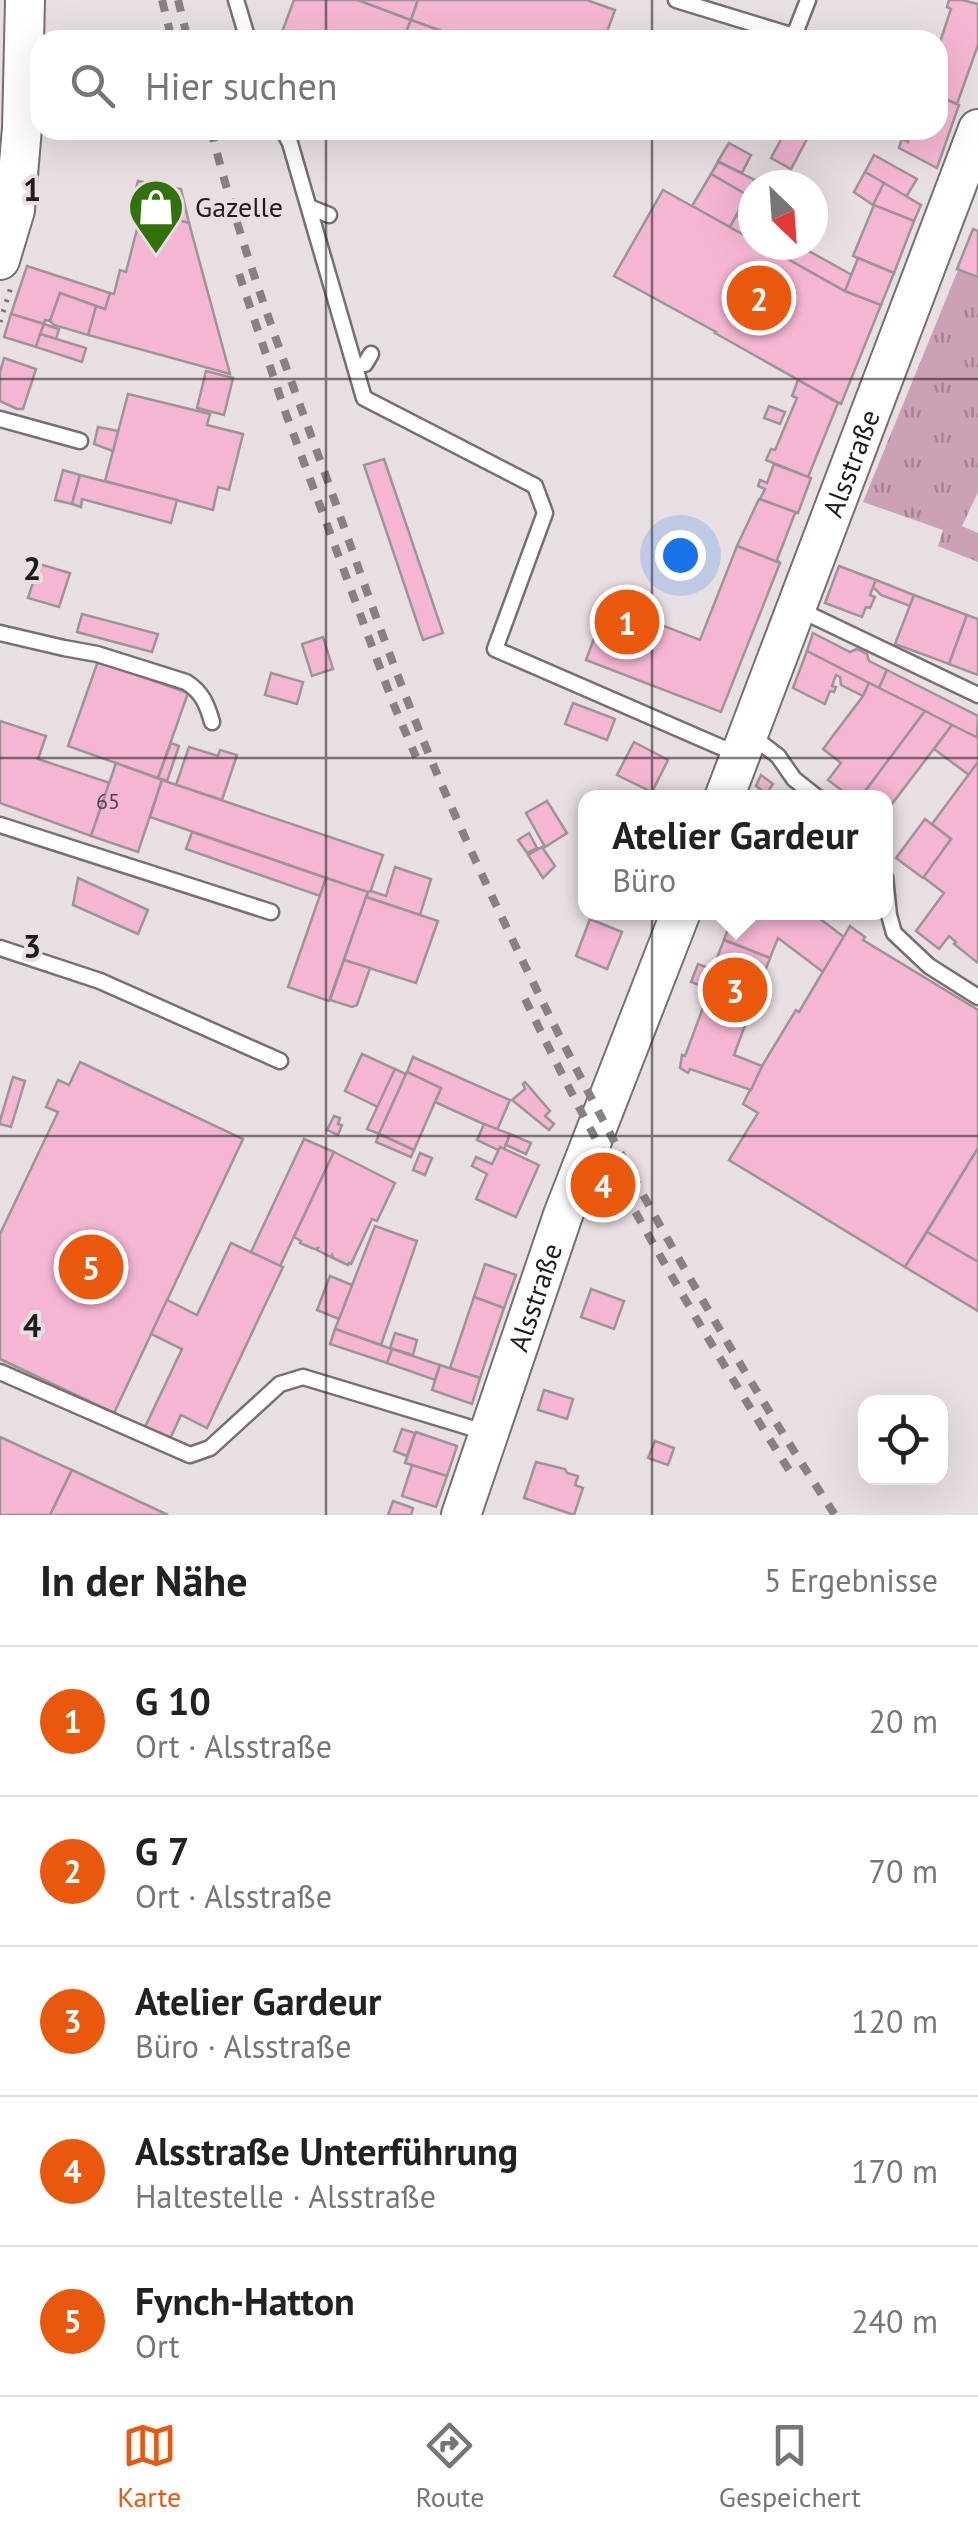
<!DOCTYPE html>
<html lang="de">
<meta charset="utf-8">
<style>
:root{--surface:#fff;--page:#f2f2f2;--text:#222;--muted:#767676;--line:#e0e0e0;--accent:#ea580c}
body{margin:0;font-family:"PT Sans",sans-serif;background:var(--page);color:var(--text)}
.controls{position:absolute;right:30px;bottom:30px;display:grid;overflow:hidden;border-radius:20px;box-shadow:0 10px 40px #0002}
.controls button{width:90px;height:90px;display:grid;place-items:center;padding:0;border:0;border-bottom:2px solid var(--line);background:var(--surface);color:var(--text);font:50px sans-serif}
.compass{position:absolute;left:738px;top:170px;width:90px;height:90px;border-radius:50%;background:var(--surface);box-shadow:0 10px 40px #0002;rotate:155deg}
.you{position:absolute;left:680px;top:555px;width:35px;height:35px;margin:-25px;border:8px solid #fff;border-radius:50%;background:#1a73e8;box-shadow:0 0 0 15px #1a73e833}
.badge{display:grid;place-items:center;width:65px;height:65px;border-radius:50%;background:var(--accent);color:#fff;font-size:32px;font-weight:700}
.pin{position:absolute;translate:-50% -50%;border:5px solid #fff;box-shadow:0 2px 10px #0006}
.popup{position:absolute;left:578px;top:790px;width:315px;height:130px;box-sizing:border-box;display:grid;place-content:center;border-radius:20px;background:var(--surface);filter:drop-shadow(0 2px 8px #0005);font-size:32px;white-space:nowrap;color:var(--muted)}
.popup b{font-size:38px;color:var(--text)}
.popup::after{content:'';position:absolute;left:50%;top:100%;margin-left:-20px;border:20px solid transparent;border-top-color:var(--surface)}
.list{margin:0;padding:0;list-style:none}
h2{display:flex;justify-content:space-between;align-items:center;height:130px;margin:0;padding:0 40px;font-size:42px}
h2 small{font-size:32px;font-weight:400;color:var(--muted)}
.list li{display:grid;grid-template-columns:65px 1fr auto;gap:30px;align-items:center;box-sizing:border-box;height:150px;padding:0 40px;border-top:2px solid var(--line)}
.list b{display:block;font-size:38px;white-space:nowrap}
.list p{margin:0;font-size:32px;white-space:nowrap;color:var(--muted)}
.list em{font-size:32px;font-style:normal;color:var(--muted)}
.icon{flex:none;width:55px;height:55px;fill:none;stroke:currentColor;stroke-width:2;stroke-linecap:round;stroke-linejoin:round}
.map{position:relative;flex:none;width:978px;height:1515px;overflow:hidden}
.search{position:absolute;background:var(--surface);box-shadow:0 10px 40px #0002;left:30px;right:30px;top:30px;height:110px;display:flex;align-items:center;gap:25px;box-sizing:border-box;padding:0 35px;border-radius:30px;color:var(--muted);font-size:38px}
.sheet{height:880px;background:var(--surface)}
nav{display:flex;justify-content:space-around;align-items:center;box-sizing:border-box;height:140px;border-top:2px solid var(--line);background:var(--surface);font-size:28px;color:var(--muted)}
nav a{display:grid;justify-items:center;gap:5px}
nav .on{color:var(--accent)}
.map>svg:first-child{display:block}
</style>
<div class="map">
<svg width="978" height="1515" viewBox="0 0 978 1515">
<defs>
<pattern id="grass-tufts" width="24" height="20" patternUnits="userSpaceOnUse" patternTransform="scale(2.5)"><rect width="24" height="20" fill="#cba2b5"/><path d="M3 7l-1-3M5 7V3M7 7l1-3M15 17l-1-3M17 17v-4M19 17l1-3" fill="none" stroke="#a48393"/></pattern>
</defs>
<rect width="100%" height="100%" fill="#e8dfe3"/>
<path fill="url(#grass-tufts)" d="M958,270L978,278V492L962,526L978,533V562L938,546L943,530L863,502Z"/>
<g fill="#f5b6d4" stroke="#9d9498" stroke-width="2.5">
<path d="M294,0H358L411,20L403,40H279Z"/>
<path d="M358,0H418L411,20Z"/>
<path d="M418,0H587L615,10L604,40H466L411,20Z"/>
<path d="M949,0H962L978,4V45L957,104L938,96V48L951,9L947,7Z"/>
<path d="M411,20L466,40H403Z"/>
<path d="M938,96L959,105L937,168L899,148L902,139L908,142L912,130H938Z"/>
<path d="M786,130H791L807,139L791,169L771,158Z"/>
<path d="M729,143L751,155L742,173L718,161Z"/>
<path d="M874,155L917,179L906,197L865,172Z"/>
<path d="M718,162L755,180L747,195L711,174Z"/>
<path d="M865,172L884,183L873,205L854,192Z"/>
<path d="M711,174L747,195L730,227L692,206Z"/>
<path d="M138,181L181,189L189,223L131,209Z"/>
<path d="M884,183L921,205L914,221L873,205Z"/>
<path d="M663,190L753,240V245H763L845,291L881,305L841,404L715,333L716,332L614,276Z"/>
<path d="M874,205L914,221L894,273L853,256Z"/>
<path d="M142,210L189,223L230,374L88,335L96,306L105,309L110,293L114,294L120,270L126,272Z"/>
<path d="M736,216L753,222V240L730,227Z"/>
<path d="M973,229L978,231V277L957,269Z"/>
<path d="M763,245H798L852,275L845,291Z"/>
<path d="M858,258L894,273L881,305L845,291Z"/>
<path d="M27,266L110,293L105,309L60,293L50,321L45,320L44,324L11,314Z"/>
<path d="M60,293L96,306L88,335L54,325L50,321Z"/>
<path d="M11,314L44,324L36,347L4,337Z"/>
<path d="M44,324L59,329L56,339L40,334Z"/>
<path d="M40,334L86,348L82,362L36,347Z"/>
<path d="M4,358L36,369L23,409H17L0,401V372Z"/>
<path d="M206,371L233,378L224,415L197,408Z"/>
<path d="M798,380L838,403L808,477L766,460L771,449L775,450L797,398L792,396Z"/>
<path d="M128,394L210,414L207,425L243,434L229,490L218,487L213,510L105,481Z"/>
<path d="M769,406L785,412L780,424L764,418Z"/>
<path d="M98,427L118,431L113,451L94,444Z"/>
<path d="M384,459L443,633L423,640L364,465Z"/>
<path d="M774,464L811,478L798,513L760,499L765,489L758,486L760,480L767,483Z"/>
<path d="M63,470L80,475L72,504L55,500Z"/>
<path d="M80,475L177,500L171,523L82,499L81,507L72,504Z"/>
<path d="M759,499L798,513H795L777,560L780,563L737,546Z"/>
<path d="M737,546L780,563L721,712L586,660L607,604L700,640Z"/>
<path d="M39,564L70,573L59,607L28,598Z"/>
<path d="M839,566L876,580L870,595L875,597L870,608L866,607L862,617L825,603Z"/>
<path d="M876,580L914,595L910,606L881,595L873,587Z"/>
<path d="M914,595L967,615L949,664L895,644Z"/>
<path d="M82,614L158,634L152,652L77,632Z"/>
<path d="M967,615L978,619V675L949,664Z"/>
<path d="M813,633L850,652L857,649L867,654L869,661L887,670L879,688L807,651Z"/>
<path d="M323,637L333,669L312,676L302,644Z"/>
<path d="M807,651L869,683L863,696L841,685L840,677L836,675L832,686L836,687L834,692L830,691L825,704L793,688Z"/>
<path d="M98,661L188,693L158,778L68,746Z"/>
<path d="M887,670L978,716L977,738L879,688Z"/>
<path d="M271,673L303,682L297,704L265,695Z"/>
<path d="M869,683L925,711L860,798H852L828,780L841,763L823,749L863,696Z"/>
<path d="M573,703L615,719L607,740L565,724Z"/>
<path d="M925,711L952,725L885,813V798H860Z"/>
<path d="M0,721L46,736L38,759L110,783L91,836L0,803Z"/>
<path d="M952,725L978,738V762L969,775L934,749Z"/>
<path d="M634,742L668,760L652,792L617,775Z"/>
<path d="M171,743L179,746L167,781L158,778Z"/>
<path d="M189,747L218,756L220,750L237,755L222,800L176,785Z"/>
<path d="M978,762V963L954,944L956,942L949,936L939,949L916,931L944,893L923,877L951,839L932,824Z"/>
<path d="M116,763L162,780L138,852L91,836Z"/>
<path d="M761,775L773,784L766,794L756,786Z"/>
<path d="M162,780L383,855L370,893L150,817Z"/>
<path d="M547,801L567,833L545,847L526,813Z"/>
<path d="M925,819L951,839L923,878L896,858Z"/>
<path d="M192,832L326,878L320,896L186,849Z"/>
<path d="M529,833L537,848L527,853L518,840Z"/>
<path d="M542,847L555,866L543,878L528,855Z"/>
<path d="M395,867L431,879L420,915L366,897L368,892L371,891L386,896Z"/>
<path d="M78,878L148,910L138,934L73,905Z"/>
<path d="M326,878L368,892L329,1001L288,987Z"/>
<path d="M366,897L438,921L416,983L344,960Z"/>
<path d="M734,912H811L844,937L823,972L778,938L770,958L724,940Z"/>
<path d="M590,919L622,932L607,969L576,956Z"/>
<path d="M850,926L865,937L863,940L978,1010V1148L905,1267L729,1160L758,1113L743,1104L762,1066L796,1010L799,1012Z"/>
<path d="M724,940L770,958L734,1055L762,1066L751,1090L690,1069L688,1073L680,1068L682,1055L685,1056L710,989L691,982L698,964L717,971L721,962L716,960Z"/>
<path d="M344,960L370,968L357,1005L352,1007L330,1000Z"/>
<path d="M362,1054L395,1069L378,1107L345,1091Z"/>
<path d="M413,1057L510,1100L497,1130L435,1102L441,1088L407,1072Z"/>
<path d="M80,1062L243,1139L114,1413L0,1359V1234L58,1112L46,1107L58,1080L69,1085Z"/>
<path d="M395,1069L406,1074L379,1134L367,1129Z"/>
<path d="M407,1072L441,1088L414,1150L379,1134Z"/>
<path d="M13,1077L25,1081L11,1127L0,1124V1121Z"/>
<path d="M525,1082L550,1111L545,1116L554,1124L549,1130L512,1100L525,1089L523,1084Z"/>
<path d="M334,1116L340,1118L338,1124L342,1125L338,1135L327,1130Z"/>
<path d="M484,1124L510,1134L504,1149L500,1147L498,1150L477,1140Z"/>
<path d="M379,1134L414,1150L411,1157L376,1142Z"/>
<path d="M510,1134L531,1143L526,1154L506,1145Z"/>
<path d="M304,1139L334,1152L280,1266L251,1252Z"/>
<path d="M500,1147L539,1165L516,1217L476,1199L487,1174L472,1166L476,1157L492,1164Z"/>
<path d="M978,1148V1262L927,1232Z"/>
<path d="M334,1152L395,1183L377,1221L372,1219L351,1264L349,1263L348,1265L333,1258L332,1255L331,1257L317,1250L318,1248L314,1249L300,1243L301,1241L294,1237Z"/>
<path d="M420,1153L432,1158L425,1175L413,1170Z"/>
<path d="M375,1226L417,1241L381,1345L335,1329Z"/>
<path d="M927,1232L978,1262V1311L905,1267Z"/>
<path d="M231,1243L283,1267L207,1428L181,1415L170,1439L145,1427L182,1349L151,1334L167,1300L197,1315Z"/>
<path d="M485,1264L516,1275L504,1308L474,1297Z"/>
<path d="M330,1276L352,1285L339,1319L317,1310Z"/>
<path d="M591,1289L624,1301L614,1329L581,1317Z"/>
<path d="M474,1297L504,1308L480,1378L450,1368Z"/>
<path d="M335,1329L392,1349L387,1363L330,1344Z"/>
<path d="M395,1333L417,1340L413,1355L390,1348Z"/>
<path d="M392,1349L440,1365L435,1380L387,1363Z"/>
<path d="M440,1365L480,1378L472,1404L432,1390Z"/>
<path d="M544,1390L573,1399L567,1419L538,1410Z"/>
<path d="M402,1429L415,1433L407,1456L394,1451Z"/>
<path d="M416,1432L457,1446L447,1476L405,1463Z"/>
<path d="M0,1437L72,1470L50,1515H0Z"/>
<path d="M655,1441L674,1448L668,1465L648,1458Z"/>
<path d="M536,1462L565,1469L567,1473L578,1476L575,1485L583,1488L574,1515L524,1498Z"/>
<path d="M412,1465L447,1476L436,1507L402,1496Z"/>
<path d="M72,1470L168,1515H50Z"/>
<path d="M393,1501L413,1508L411,1515H388Z"/>
</g>
<g fill="none" stroke-linecap="round" stroke-linejoin="round">
<g stroke="#776f72" stroke-width="19">
<g id="lane">
<path d="M236,0L248,40"/>
<path d="M676,0L794,36L808,0"/>
<path d="M283,130L290,143L364,398L535,486L545,513L495,649L739,755"/>
<path d="M309,207L329,215"/>
<path d="M365,364L371,354"/>
<path d="M0,419L80,441"/>
<path d="M798,609L978,695"/>
<path d="M0,633L64,648L97,654L186,682C202,692 207,704 212,722"/>
<path d="M749,734L778,756L794,779L818,798"/>
<path d="M0,825L271,912"/>
<path d="M885,877L889,915L894,933L929,966L978,997"/>
<path d="M0,948L100,981L280,1061"/>
<path d="M0,1372L190,1455L210,1448L280,1384L303,1377L488,1433"/>
</g>
</g>
<g stroke="#776f72" stroke-width="42">
<g id="secondary">
<path d="M0,260L15,210L22,128L25,0"/>
<path id="s1" d="M724,798L978,129"/>
<path id="s2" d="M461,1515L563,1215L681,912"/>
</g>
</g>
<path stroke="#7c7678" stroke-width="5" stroke-dasharray="2.5 8" stroke-linecap="butt" d="M0,322L11,287"/>
<use href="#lane" stroke="#fff" stroke-width="14"/>
<use href="#secondary" stroke="#fff" stroke-width="38"/>
<g stroke="#878183" stroke-width="8" stroke-dasharray="12 12" stroke-linecap="butt">
<path d="M162,0L172,40"/>
<path d="M178,0L188,40"/>
<path d="M211,130C241,249 285,364 327,479C367,592 406,706 455,815C563,1058 690,1293 835,1515"/>
<path d="M239,274L286,414L393,703L416,757"/>
<path d="M525,999C604,1164 696,1323 794,1478"/>
</g>
</g>
<path fill="none" stroke="#1f1c1d" stroke-width="2.5" stroke-opacity="0.55" d="M326,0V40M652,0V40M326,130V1515M652,130V1515M0,379H978M0,758H978M0,1136H978"/>
<defs>
<g id="shop-pin" transform="scale(2.875)"><path d="M0 17L-7.5 6A9.5 9.5 0 1 1 7.5 6Z" fill="#32720a" stroke="#e8dfe3"/><path d="M-5-2.5h2.3a2.7 3.5 0 0 1 5.4 0H5L5.5 6h-11ZM-1.5-2.5h3a1.5 2.3 0 0 0-3 0Z" fill="#fff"/></g>
</defs>
<g fill-rule="evenodd">
<use href="#shop-pin" x="156" y="207"/>
</g>
<g text-anchor="middle" stroke-width="8" stroke-linejoin="round" paint-order="stroke">
<g font-size="22" fill="#54424b">
<text x="108" y="809">65</text>
</g>
<g font-size="28" fill="#1f1c1d" stroke="#e8dfe3" text-anchor="start">
<text x="195" y="217">Gazelle</text>
</g>
<g font-size="28" fill="#1f1c1d" stroke="#e8dfe3">
<text dy="10" stroke="none"><textPath href="#s1" startOffset="358">Alsstraße</textPath></text>
<text dy="10" stroke="none"><textPath href="#s2" startOffset="230">Alsstraße</textPath></text>
</g>
</g>
<g font-size="32" text-anchor="middle" font-weight="bold" fill="#1f1c1d" stroke="#e8dfe3" stroke-width="8" stroke-linejoin="round" paint-order="stroke">
<text x="32" y="201">1</text>
<text x="32" y="580">2</text>
<text x="32" y="958">3</text>
<text x="32" y="1337">4</text>
</g>
</svg>
<div class="controls">
<button><svg class="icon" aria-label="locate" viewBox="0 0 24 24"><circle cx="12" cy="12" r="6"/><path d="M12 2v4M12 18v4M2 12h4M18 12h4"/></svg></button>
</div>
<svg class="compass" viewBox="-18 -18 36 36"><path d="M0-13l5 13h-10z" fill="#e53935"/><path d="M0 13l5-13h-10z" fill="#767676"/></svg>
<div class="you"></div>
<div class="pin badge" style="left:627px;top:622px">1</div>
<div class="pin badge" style="left:759px;top:298px">2</div>
<div class="pin badge" style="left:735px;top:990px">3</div>
<div class="popup"><b>Atelier Gardeur</b>Büro</div>
<div class="pin badge" style="left:603px;top:1185px">4</div>
<div class="pin badge" style="left:91px;top:1267px">5</div>
<div class="search"><svg class="icon" aria-label="search" viewBox="0 0 24 24"><circle cx="10" cy="10" r="6"/><path d="M15 15l6 6"/></svg>Hier suchen</div>
</div>
<section class="sheet">
<h2>In der Nähe<small>5 Ergebnisse</small></h2>
<ul class="list">
<li><span class="badge">1</span><div><b>G 10</b><p>Ort · Alsstraße</p></div><em>20 m</em></li>
<li><span class="badge">2</span><div><b>G 7</b><p>Ort · Alsstraße</p></div><em>70 m</em></li>
<li><span class="badge">3</span><div><b>Atelier Gardeur</b><p>Büro · Alsstraße</p></div><em>120 m</em></li>
<li><span class="badge">4</span><div><b>Alsstraße Unterführung</b><p>Haltestelle · Alsstraße</p></div><em>170 m</em></li>
<li><span class="badge">5</span><div><b>Fynch-Hatton</b><p>Ort</p></div><em>240 m</em></li>
</ul>
</section>
<nav>
<a class="on"><svg class="icon" aria-label="map" viewBox="0 0 24 24"><path d="M3 6l6-2 6 2 6-2v14l-6 2-6-2-6 2zM9 4v14M15 6v14"/></svg>Karte</a>
<a><svg class="icon" aria-label="directions" viewBox="0 0 24 24"><path d="M12 3l9 9-9 9-9-9zM9 14v-3h6M13 9l2 2-2 2"/></svg>Route</a>
<a><svg class="icon" aria-label="saved" viewBox="0 0 24 24"><path d="M7 4h10v16l-5-4-5 4z"/></svg>Gespeichert</a>
</nav>
